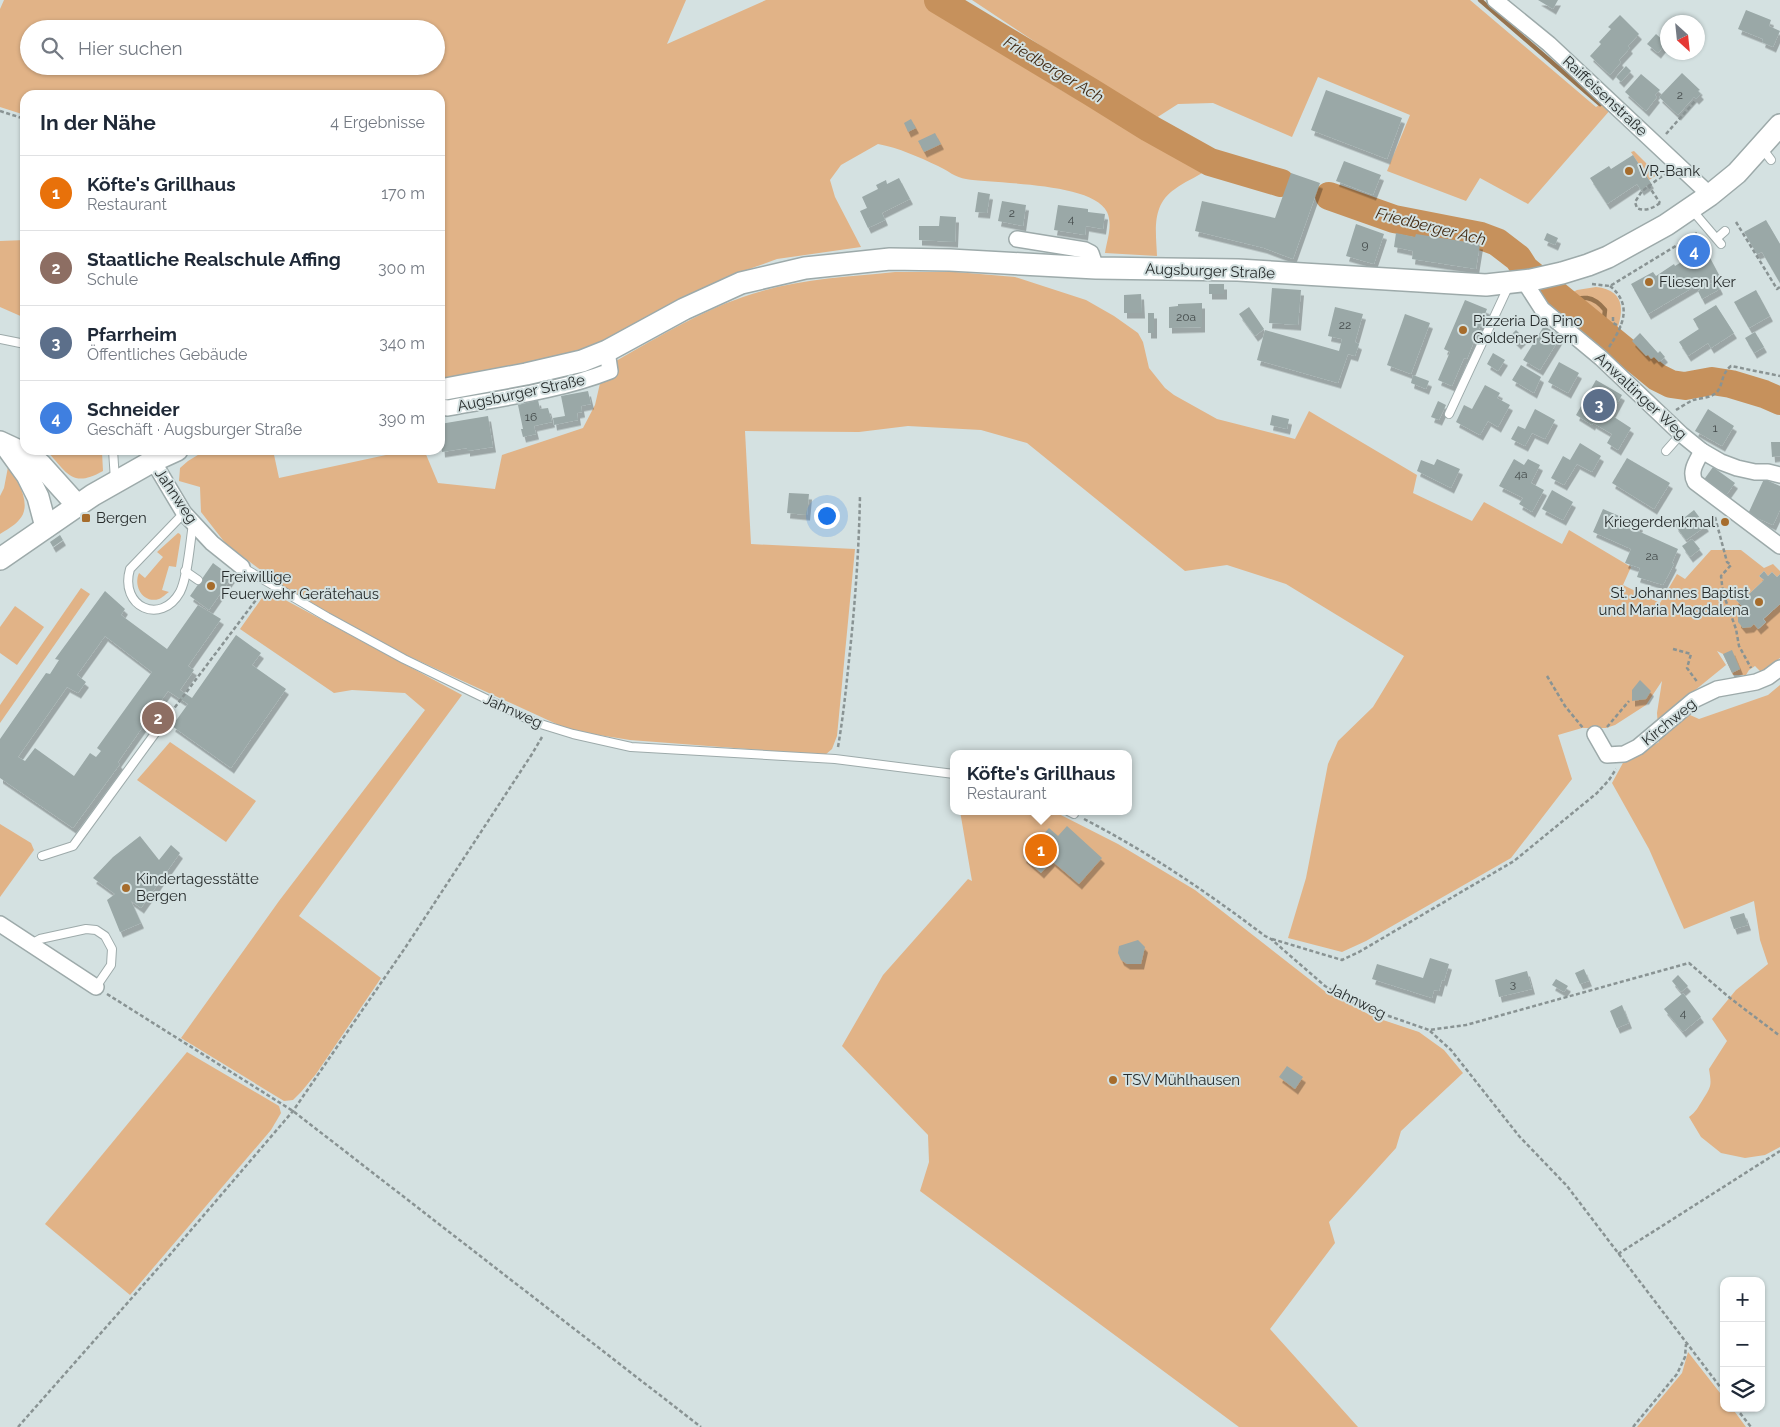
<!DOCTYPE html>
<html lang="de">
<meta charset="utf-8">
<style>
:root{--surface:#fff;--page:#f6f6f7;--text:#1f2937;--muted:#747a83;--line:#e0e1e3;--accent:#a66c2c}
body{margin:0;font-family:Raleway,sans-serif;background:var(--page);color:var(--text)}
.controls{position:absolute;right:15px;bottom:15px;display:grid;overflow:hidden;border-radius:10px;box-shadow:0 1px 4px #0004}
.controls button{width:45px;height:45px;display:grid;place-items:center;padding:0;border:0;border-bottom:1px solid var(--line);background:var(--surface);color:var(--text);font:25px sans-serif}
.compass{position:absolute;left:1660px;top:15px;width:45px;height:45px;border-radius:50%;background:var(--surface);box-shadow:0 1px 4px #0004;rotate:153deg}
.you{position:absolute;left:826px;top:515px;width:18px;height:18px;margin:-12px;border:4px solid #fff;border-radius:50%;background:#1a73e8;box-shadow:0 0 0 8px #1a73e833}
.badge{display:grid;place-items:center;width:32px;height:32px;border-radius:50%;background:var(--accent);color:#fff;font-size:16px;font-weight:700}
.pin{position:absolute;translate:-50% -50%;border:2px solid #fff;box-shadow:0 1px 5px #0006}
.popup{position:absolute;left:950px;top:750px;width:182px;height:65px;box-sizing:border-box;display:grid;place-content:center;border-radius:10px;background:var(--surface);filter:drop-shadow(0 1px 4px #0005);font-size:16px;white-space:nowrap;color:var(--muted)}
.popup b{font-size:19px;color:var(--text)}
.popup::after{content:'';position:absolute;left:50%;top:100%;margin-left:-10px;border:10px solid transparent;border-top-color:var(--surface)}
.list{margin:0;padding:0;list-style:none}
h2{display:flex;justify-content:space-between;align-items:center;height:65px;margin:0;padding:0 20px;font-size:21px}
h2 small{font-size:16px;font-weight:400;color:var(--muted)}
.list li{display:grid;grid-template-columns:32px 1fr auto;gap:15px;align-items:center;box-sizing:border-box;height:75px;padding:0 20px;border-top:1px solid var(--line)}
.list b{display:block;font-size:19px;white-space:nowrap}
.list p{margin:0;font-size:16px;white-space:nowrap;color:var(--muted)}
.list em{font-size:16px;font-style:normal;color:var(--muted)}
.icon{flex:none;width:28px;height:28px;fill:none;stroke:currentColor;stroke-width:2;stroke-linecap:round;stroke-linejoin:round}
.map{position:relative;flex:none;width:1780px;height:1427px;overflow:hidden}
.search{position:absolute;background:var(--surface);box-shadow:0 1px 4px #0004;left:20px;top:20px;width:425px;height:55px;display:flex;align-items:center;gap:12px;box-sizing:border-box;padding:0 18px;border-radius:28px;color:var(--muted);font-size:19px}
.panel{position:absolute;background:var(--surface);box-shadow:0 1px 4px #0004;left:20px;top:90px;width:425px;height:365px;border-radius:15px}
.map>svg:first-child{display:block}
</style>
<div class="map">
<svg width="1780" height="1427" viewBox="0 0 1780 1427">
<defs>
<filter id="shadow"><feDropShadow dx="3" dy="5.5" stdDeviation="0" flood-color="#0004"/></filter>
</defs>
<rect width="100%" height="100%" fill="#d4e1e1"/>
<g fill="#e1b387" fill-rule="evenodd">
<path d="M4,0H686L667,44L766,0H925L955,22L1061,90L1205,171C1195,178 1184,182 1175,189C1151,205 1156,231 1157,256L1105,253C1107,240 1113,225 1107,212C1093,182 995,184 966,179C956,178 947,170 938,166C919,157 899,148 878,144L841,165L830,180L835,197L861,247L777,259L724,278L603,343L554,357L489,371L440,378V95H25V115L0,107V9ZM29,29H436V66H29Z"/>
<path d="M972,0H1470L1596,107L1604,102L1611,109L1528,204L1480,178L1466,201L1387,171L1410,115L1318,77L1292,137L1213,103L1178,104L1153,120Z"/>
<path d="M1634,151L1657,174V175L1649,180L1631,152Z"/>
<path d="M25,240V318L0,307V241Z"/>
<path d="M895,272H956L1015,277L1086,300L1114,316L1138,333L1143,342L1149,368L1165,388L1174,395L1217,419L1295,439L1309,411L1417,475L1413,493L1472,521L1484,502L1562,544L1569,530L1631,567L1623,585L1660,603L1677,574L1685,579L1711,550H1741L1764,568L1773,564L1780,571V574L1777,577L1772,572L1768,576L1764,571L1759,576L1764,580L1747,596L1743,592L1735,599L1744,608L1738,613V621L1743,628L1754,624L1759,629L1766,622L1764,619L1780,604V658L1763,671H1760L1755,666L1749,670L1746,675H1733L1723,654L1717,651L1726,665L1694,691L1690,715L1699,719L1768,695L1780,685V1147L1765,1155L1745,1158L1721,1153L1701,1137L1689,1117C1696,1112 1698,1107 1702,1101C1711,1086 1712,1087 1709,1069L1727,1041L1712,1019L1736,990L1768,964L1760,940L1754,901L1684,929L1649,849L1612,783L1624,761L1659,742L1657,713L1662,681L1646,705L1615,725L1606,728H1582L1558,735L1572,779L1511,858L1366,941L1342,952L1288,938L1306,878L1328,764L1338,741L1373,707L1404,656L1286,584L1227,565L1185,571L1027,443L981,430L908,426L859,432L745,431L751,544L855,549L837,736L832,749L825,755L630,740L580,732L563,727L380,643L278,583L226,544L201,512L200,487L179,481L180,468L188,461L206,450H273L279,478L386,455L425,452L438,483L495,489L502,455L583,428L595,405L601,379L618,371L616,361C660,336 704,309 752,294C798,279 847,277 895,272Z"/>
<path d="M1596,287C1628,290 1624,316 1613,338L1562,298L1577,290Z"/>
<path d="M46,450H85L102,452L103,471C71,489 67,472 46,450Z"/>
<path d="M8,467C18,479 33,506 19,520C14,526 6,530 0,534V496L4,488Z"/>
<path d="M178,533L180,534L181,536L176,567L169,566L162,590L169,592C166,594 162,598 159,599C143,604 133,586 139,573L145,578L163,557L157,552Z"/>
<path d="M81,588L90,594L0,723V705Z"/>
<path d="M270,593L276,595L462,695L299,916L381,978L316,1074L301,1092L293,1100L284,1101L181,1038L279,901L425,710L405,693L352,690L334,693L240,629L264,595Z"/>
<path d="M15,606L44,627L17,665L0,653V627Z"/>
<path d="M170,742L256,801L226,842L137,780Z"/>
<path d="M960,811H1053L1118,844L1195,890L1327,993L1374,1017L1419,1032L1444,1050L1463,1073L1401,1131L1396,1148L1329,1222L1335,1243L1270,1329L1358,1427H1239L920,1191L929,1162L928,1135L842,1046L883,975L968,879L972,881Z"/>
<path d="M0,824L31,843L34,850L0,897Z"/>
<path d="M187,1052L279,1106L281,1113L271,1130L130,1295L45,1224Z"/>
<path d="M1688,1352L1724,1398V1408H1732L1746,1427H1637L1682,1373Z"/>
</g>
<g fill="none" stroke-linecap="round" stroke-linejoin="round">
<g stroke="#96734e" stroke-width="4.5">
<path d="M1480,0L1600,104"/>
<path d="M1564,301C1582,297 1592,294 1605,310L1604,319L1600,330"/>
</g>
<g stroke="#c6915c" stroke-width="28">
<path d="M938,0L1091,92L1149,128L1210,162L1281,183"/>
<path d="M1329,196L1394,219L1481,236L1497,242L1518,258L1525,269L1657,377L1671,384L1685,386L1712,381L1731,384L1764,394L1780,401"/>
</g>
</g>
<g fill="#9aa8a7" fill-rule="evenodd" filter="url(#shadow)">
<path d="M1538,0H1558L1553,9Z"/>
<path d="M1746,10L1771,20L1769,26L1780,31L1773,47L1762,42L1763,39L1738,29Z"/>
<path d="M1620,15L1639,34L1628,46L1630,48L1619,60L1621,62L1610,75L1590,56L1601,44L1599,42L1611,29L1608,27Z"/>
<path d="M1656,34L1666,43L1658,53L1647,44Z"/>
<path d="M1626,66L1631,71L1621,82L1616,77Z"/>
<path d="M1682,73L1700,90L1698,91L1701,94L1696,99L1694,97L1678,115L1659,97Z"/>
<path d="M1641,74L1660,90L1655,95L1657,97L1646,111L1625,92Z"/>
<path d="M1326,90L1402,118L1387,159L1311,130Z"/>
<path d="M911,119L916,128L908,132L904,123Z"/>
<path d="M935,133L941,144L924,152L918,141Z"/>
<path d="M1633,155L1651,183L1641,190L1637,184L1607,204L1590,178L1609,166L1611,169Z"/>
<path d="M1344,161L1381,175L1373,195L1336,181Z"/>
<path d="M1291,173L1320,183L1293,259L1264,248L1195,231L1202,201L1275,218Z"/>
<path d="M899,178L910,199L882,213L885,220L868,228L860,211L867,208L862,197L878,189L876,185L886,180L887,184Z"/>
<path d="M978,192L990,194L987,213L975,212Z"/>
<path d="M1002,201L1026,205L1023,226L998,221Z"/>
<path d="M1058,205L1088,209V212L1105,214L1103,229L1086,226L1085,235L1054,230Z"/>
<path d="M940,216L956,217L955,242L919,240V226H939Z"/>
<path d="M1766,220L1780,244V283L1762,252L1757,254L1744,232Z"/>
<path d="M1356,224L1384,234L1374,264L1346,256Z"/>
<path d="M1396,233L1415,237L1416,234L1480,244L1476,269L1412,259L1413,251L1394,247Z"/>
<path d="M1547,233L1558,238L1555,245L1544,240Z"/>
<path d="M1702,243L1719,275L1702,284L1705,287L1716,281L1720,289L1702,299L1698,291L1700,290L1697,285L1648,314L1631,284L1653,272L1656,276L1674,264L1675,266L1683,261L1680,256Z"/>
<rect x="1209" y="284" width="15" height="10"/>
<path d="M1272,288L1301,290L1298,325L1269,323Z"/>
<path d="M1756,290L1770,316L1749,328L1734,302Z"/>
<path d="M1141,294L1142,313H1124V295Z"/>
<path d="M1465,300L1487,309L1467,359L1464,358L1452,386L1438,380L1450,352L1444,349Z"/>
<path d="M1202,303V327L1169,328V307L1178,306V304Z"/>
<path d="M1716,305L1734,333L1711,348L1708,343L1688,356L1679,342L1699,329L1693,319Z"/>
<path d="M1249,307L1264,329L1255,336L1239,314Z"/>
<path d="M1335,307L1363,314L1355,342L1359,344L1355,356L1348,354L1338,383L1257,360L1265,330L1339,351L1342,339L1328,336Z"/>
<rect x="1148" y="313" width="6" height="20"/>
<path d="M1405,314L1430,323L1411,374L1387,365Z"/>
<path d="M1544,326L1561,336L1540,370L1523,360Z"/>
<path d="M1516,330L1524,338L1518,344L1510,336Z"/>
<path d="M1755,332L1764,347L1754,353L1745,338Z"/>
<path d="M1640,333L1658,353L1660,351L1665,357L1659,362L1654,357L1651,359L1648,355L1646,356L1632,341Z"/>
<path d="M1493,353L1505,360L1498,371L1487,364Z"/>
<path d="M1559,362L1579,373L1568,393L1548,382Z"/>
<path d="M1521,365L1541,377L1534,393L1512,380Z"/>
<path d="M1413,375L1429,381L1426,389L1411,383Z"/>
<path d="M1596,380L1622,395L1611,415L1631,428L1618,450L1607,443L1612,434L1593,423L1592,425L1576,415Z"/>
<path d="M1485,385L1500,393L1497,398L1510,405L1498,427L1488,421L1480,435L1456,422L1464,405L1472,409Z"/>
<path d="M588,391L591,404L581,406L582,412L577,413L578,420L554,425L553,418L565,416L561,396Z"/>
<path d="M538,400L540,409L548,408L552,422L534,426L536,434L523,437L521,429H523L518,405Z"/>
<path d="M1438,401L1446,405L1439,420L1431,417Z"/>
<path d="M1535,409L1555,420L1545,439L1532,433L1525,446L1511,439L1518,426L1525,429Z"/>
<path d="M1708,409L1734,426L1722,446L1695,431Z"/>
<path d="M1272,415L1289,419L1287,429L1270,425Z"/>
<path d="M488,416L493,447L467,451V448L442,452L440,424Z"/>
<path d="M1771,442H1780V456L1772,457Z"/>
<path d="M1580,443L1601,456L1592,472L1577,464L1564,485L1551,478L1563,456L1570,460Z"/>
<path d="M1627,458L1670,483L1654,509L1612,483Z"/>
<path d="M1437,459L1460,469L1451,488L1417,471L1421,460L1434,465Z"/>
<path d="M1514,459L1524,465L1528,459L1540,465L1531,483L1544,490L1532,512L1519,504L1523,498L1499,486Z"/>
<path d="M1713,467L1735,483L1725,497L1703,481Z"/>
<path d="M1764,479L1780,486V510L1773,525L1748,514Z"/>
<path d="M1552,490L1573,502L1563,520L1542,509Z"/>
<path d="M789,493L809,494L807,515L787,513Z"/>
<path d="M1603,509L1640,525L1638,531L1678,549L1672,563L1674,564L1663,585L1637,577L1640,568L1625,563L1631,549L1593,532Z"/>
<path d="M1694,510L1706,526L1686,540L1675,525Z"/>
<path d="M60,535L63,540L53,547L50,542Z"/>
<path d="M1692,539L1700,549L1690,557L1682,546Z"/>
<path d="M213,563L232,577L209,610L190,596Z"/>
<path d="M1764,571L1768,576L1772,572L1777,577L1780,574V604L1763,619L1766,622L1758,629L1754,624L1751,627L1743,628L1738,622V613L1744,608L1735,599L1743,591L1747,596L1764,580L1759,576Z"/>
<path d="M105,591L125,609L121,615L167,649L198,605L221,619L188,666L194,670L180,690L192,698L236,635L261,653L252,665L286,689L231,768L172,726L188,704L168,691L118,762L120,764L73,828L0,778V739L46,673L50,674L59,660L55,659ZM105,636L152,672L97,748L101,751L96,757L90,753L74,776L35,748L25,761L18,757L67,687L78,693L86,682L77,675Z"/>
<path d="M1732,650L1740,669L1732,673L1723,654Z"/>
<path d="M1640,680L1651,691L1646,699L1632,701V690Z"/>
<path d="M1067,826L1102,858L1079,884L1052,861L1041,873L1023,857L1049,828L1058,836Z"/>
<path d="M140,836L159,860L171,845L180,853L141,908L131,901L141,923L120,932L107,900L115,894L93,878L113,857Z"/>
<path d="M1744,913L1748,925L1734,929L1730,917Z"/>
<path d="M1138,940L1145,947L1141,964H1127L1121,960L1118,953L1119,946Z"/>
<path d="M1430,958L1449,964L1444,981L1442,980L1439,991L1434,990L1432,998L1372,979L1377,964L1423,978Z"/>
<path d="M1584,969L1589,981L1580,984L1575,973Z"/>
<path d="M1527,971L1532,989L1499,997L1495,980Z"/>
<path d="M1678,975L1688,986L1681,992L1672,981Z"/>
<path d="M1556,979L1568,986L1564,992L1552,985Z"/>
<path d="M1683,993L1701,1017L1683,1032L1664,1009Z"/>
<path d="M1622,1005L1629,1023L1617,1028L1610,1011Z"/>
<path d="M1287,1066L1303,1077L1295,1089L1279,1077Z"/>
</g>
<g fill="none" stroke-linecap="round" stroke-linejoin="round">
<g stroke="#9daaaa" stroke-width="10">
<g id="lane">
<path d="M1762,148L1771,160"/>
<path d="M1692,210L1721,244"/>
<path d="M1717,238L1725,231"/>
<path d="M0,339L25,344"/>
<path d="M1449,414L1509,285"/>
<path d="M113,450L115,480"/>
<path d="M1666,451L1681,434"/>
<path d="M184,513L130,569C119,607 161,626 180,592C188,576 190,542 193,524"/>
<path d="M242,567L327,617L404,659L534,722L573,734L631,747L835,759L954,774"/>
<path d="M185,571L198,580"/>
<path d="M1068,811L1074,814"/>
<path d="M42,856L73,846L156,732"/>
<path d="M31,944L40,939L86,929L96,930L105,936L112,949L111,965L96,987"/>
</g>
</g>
<g stroke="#9daaaa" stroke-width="18">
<g id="street">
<path d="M1495,0L1549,44L1710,195"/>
<path d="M1017,239L1085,250L1091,253L1096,268"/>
<path d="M1524,281L1542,309L1601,358L1681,434L1702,451L1721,462L1737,468L1755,472H1768L1780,475"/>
<path d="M440,407L448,408C502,398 559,391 610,371L607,351"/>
<path d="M1702,451C1697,461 1689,471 1695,482L1780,546"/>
<path d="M153,461L184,513L212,543L242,567"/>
<path d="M1595,734L1607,755L1624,754L1638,747L1694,700L1717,689L1756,682L1768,677L1780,668"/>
<path d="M0,924L96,987"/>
</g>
</g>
<g stroke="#9daaaa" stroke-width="24">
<g id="secondary">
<path d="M440,390L526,374L582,361L607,351L684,309L741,283L805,268L890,259L950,260L1096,268L1238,270L1486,285L1531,280L1562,273L1588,265L1608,257L1666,225L1710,195L1737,173L1780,125"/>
<path d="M0,442L30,456L41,465L77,505"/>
<path d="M6,446L27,475L38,497L46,527"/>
<path d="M0,559L93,495L153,461L177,450"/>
</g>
</g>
<g stroke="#899393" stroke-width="2.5" stroke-dasharray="4 2.5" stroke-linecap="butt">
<path d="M0,111L25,119"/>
<path d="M1666,134L1695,101"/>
<path d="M1648,185L1660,203"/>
<path d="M1660,203C1653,208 1645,212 1637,208L1635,202L1642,191L1665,174"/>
<path d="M1736,222L1777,289L1780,287"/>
<path d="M1592,284L1610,286L1697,233"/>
<path d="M1613,317V323L1621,327"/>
<path d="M1609,347C1623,326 1633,305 1610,286"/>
<path d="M1676,410C1681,407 1687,403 1693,400C1700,398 1710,398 1716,393C1724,385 1720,375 1731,366L1780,376"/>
<path d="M1715,517L1727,562L1731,565L1721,576L1723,593L1736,629L1739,646L1751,668"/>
<path d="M1673,649L1691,654L1687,668L1698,683"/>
<path d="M1547,676L1565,706L1583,728"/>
<path d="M163,723L262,592"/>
<path d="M1607,727L1629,701"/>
<path d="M838,747C843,718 846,689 849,660C855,605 859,550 860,495"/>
<path d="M1084,819C1148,852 1207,892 1265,936L1271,939L1325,986L1357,1005L1429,1030L1466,1025L1689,963L1730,998L1780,1036"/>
<path d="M1272,939L1342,960L1359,952L1514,861L1597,793L1609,780L1616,769"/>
<path d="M107,994L293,1111L701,1427"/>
<path d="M1430,1031L1451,1050L1519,1136L1567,1186L1724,1392"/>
<path d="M1618,1254L1780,1151"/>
<path d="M1736,1408L1751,1427"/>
<path d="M18,1427L168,1257L293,1111L405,948L532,754L542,737"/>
<path d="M1633,1427L1677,1374L1685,1357L1686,1344"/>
</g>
<use href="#lane" stroke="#fff" stroke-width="8"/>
<use href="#street" stroke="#fff" stroke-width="15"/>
<use href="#secondary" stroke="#fff" stroke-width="21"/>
</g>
<g fill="#a66c2c" stroke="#d4e1e1" stroke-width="2">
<circle cx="1629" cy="171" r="5"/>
<circle cx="1649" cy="282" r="5"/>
<circle cx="1463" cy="330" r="5"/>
<rect x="81" y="513" width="10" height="10" rx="2.5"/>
<circle cx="1725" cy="522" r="5"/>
<circle cx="211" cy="586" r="5"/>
<circle cx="1759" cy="602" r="5"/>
<circle cx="126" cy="888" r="5"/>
<circle cx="1113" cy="1080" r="5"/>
</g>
<g text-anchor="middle" stroke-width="4" stroke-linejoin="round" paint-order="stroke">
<g font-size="12" fill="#444b4b">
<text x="1680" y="99">2</text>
<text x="1012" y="217">2</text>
<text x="1071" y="223">4</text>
<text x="1365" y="249">9</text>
<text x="1186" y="321">20a</text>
<text x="1345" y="329">22</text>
<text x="531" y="421">16</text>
<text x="1715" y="432">1</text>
<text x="1521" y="478">4a</text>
<text x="1652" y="560">2a</text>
<text x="1513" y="988">3</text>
<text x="1683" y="1017">4</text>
</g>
<g font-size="15" fill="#272c2c" stroke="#d4e1e1">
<text transform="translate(1605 96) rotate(43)" y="5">Raiffeisenstraße</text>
<text transform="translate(1210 271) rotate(2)" y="5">Augsburger Straße</text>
<text transform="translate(521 393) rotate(-12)" y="5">Augsburger Straße</text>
<text transform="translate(1641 396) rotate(43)" y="5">Anwaltinger Weg</text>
<text transform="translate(176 496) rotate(56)" y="5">Jahnweg</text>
<text transform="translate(513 711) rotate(24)" y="5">Jahnweg</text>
<text transform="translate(1669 722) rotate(-39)" y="5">Kirchweg</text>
<text transform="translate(1357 1001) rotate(26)" y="5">Jahnweg</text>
</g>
<g font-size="15" fill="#272c2c" stroke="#d4e1e1" text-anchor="start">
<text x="1639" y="176">VR-Bank</text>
<text x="1659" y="287">Fliesen Ker</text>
<text x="1473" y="326">Pizzeria Da Pino<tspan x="1473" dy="17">Goldener Stern</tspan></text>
<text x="96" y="523">Bergen</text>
<text x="1715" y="527" text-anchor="end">Kriegerdenkmal</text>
<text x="221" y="582">Freiwillige<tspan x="221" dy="17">Feuerwehr Gerätehaus</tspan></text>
<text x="1749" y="598" text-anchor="end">St. Johannes Baptist<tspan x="1749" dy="17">und Maria Magdalena</tspan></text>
<text x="136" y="884">Kindertagesstätte<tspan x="136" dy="17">Bergen</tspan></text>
<text x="1123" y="1085">TSV Mühlhausen</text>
</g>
<g font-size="16" font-style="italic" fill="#432c15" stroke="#d4e1e1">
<text transform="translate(1054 69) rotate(31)" y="6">Friedberger Ach</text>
<text transform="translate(1431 226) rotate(14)" y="6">Friedberger Ach</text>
</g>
</g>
</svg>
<div class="controls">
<button>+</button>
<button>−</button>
<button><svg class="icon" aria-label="layers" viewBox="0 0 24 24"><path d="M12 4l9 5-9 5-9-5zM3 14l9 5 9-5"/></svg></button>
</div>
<svg class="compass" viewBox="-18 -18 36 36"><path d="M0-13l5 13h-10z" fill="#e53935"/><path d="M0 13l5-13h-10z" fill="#747a83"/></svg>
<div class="you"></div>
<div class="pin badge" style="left:1041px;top:850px;background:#e8710a">1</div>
<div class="popup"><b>Köfte's Grillhaus</b>Restaurant</div>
<div class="pin badge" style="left:158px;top:718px;background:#8d6e63">2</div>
<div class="pin badge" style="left:1599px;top:405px;background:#5c6f8a">3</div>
<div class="pin badge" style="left:1694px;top:251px;background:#3f7fe0">4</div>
<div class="search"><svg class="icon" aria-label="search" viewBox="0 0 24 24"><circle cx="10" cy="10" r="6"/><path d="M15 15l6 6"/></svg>Hier suchen</div>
<section class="panel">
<h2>In der Nähe<small>4 Ergebnisse</small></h2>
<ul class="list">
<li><span class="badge" style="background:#e8710a">1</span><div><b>Köfte's Grillhaus</b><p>Restaurant</p></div><em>170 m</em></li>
<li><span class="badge" style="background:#8d6e63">2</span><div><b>Staatliche Realschule Affing</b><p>Schule</p></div><em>300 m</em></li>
<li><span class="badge" style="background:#5c6f8a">3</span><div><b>Pfarrheim</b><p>Öffentliches Gebäude</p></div><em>340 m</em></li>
<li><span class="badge" style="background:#3f7fe0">4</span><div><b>Schneider</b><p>Geschäft · Augsburger Straße</p></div><em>390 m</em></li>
</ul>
</section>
</div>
